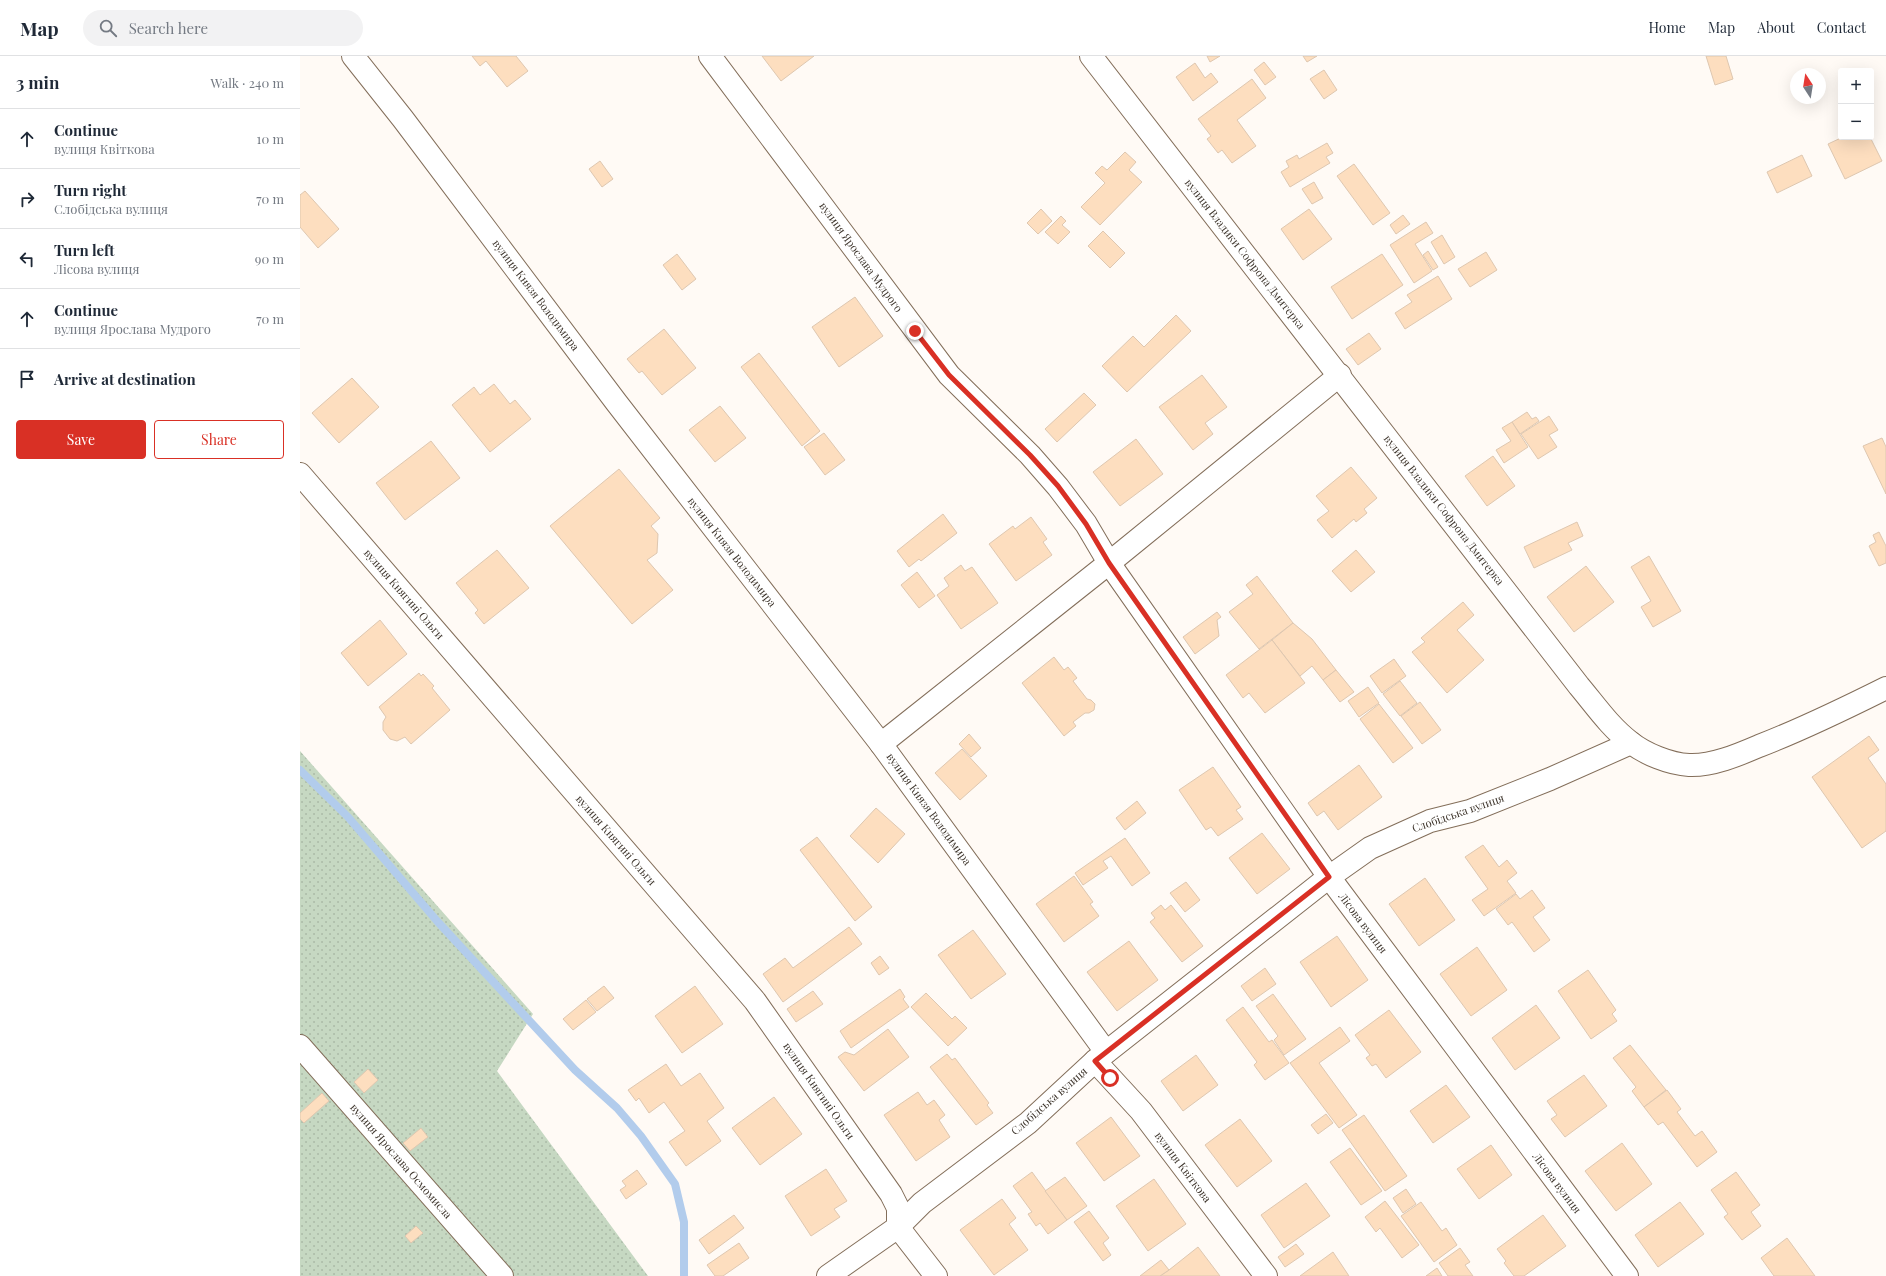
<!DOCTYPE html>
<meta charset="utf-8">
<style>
:root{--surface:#fff;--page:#f2f2f3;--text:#1f2937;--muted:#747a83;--line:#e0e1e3;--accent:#d93025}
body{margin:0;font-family:"Playfair Display",serif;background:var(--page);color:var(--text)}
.controls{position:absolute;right:12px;top:12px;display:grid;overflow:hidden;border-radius:4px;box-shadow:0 4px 16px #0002}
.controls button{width:36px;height:36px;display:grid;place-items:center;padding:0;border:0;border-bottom:1px solid var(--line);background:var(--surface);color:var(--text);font:20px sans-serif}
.compass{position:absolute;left:1490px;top:12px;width:36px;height:36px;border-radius:50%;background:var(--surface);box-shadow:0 4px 16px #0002;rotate:348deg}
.stop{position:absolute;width:12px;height:12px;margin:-9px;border:3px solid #d93025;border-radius:50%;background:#fff}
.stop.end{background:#d93025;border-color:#fff;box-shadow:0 1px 4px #0008}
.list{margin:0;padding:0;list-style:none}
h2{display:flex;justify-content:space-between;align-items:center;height:52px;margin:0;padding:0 16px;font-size:17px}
h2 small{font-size:13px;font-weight:400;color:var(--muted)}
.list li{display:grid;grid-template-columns:26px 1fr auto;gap:12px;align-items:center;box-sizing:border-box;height:60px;padding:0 16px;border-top:1px solid var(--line)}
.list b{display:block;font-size:15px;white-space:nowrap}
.list p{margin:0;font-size:13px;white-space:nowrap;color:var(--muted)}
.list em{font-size:13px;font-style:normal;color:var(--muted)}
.actions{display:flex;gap:8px;padding:12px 16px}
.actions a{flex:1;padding:9px 0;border:1px solid var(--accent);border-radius:4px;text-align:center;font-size:14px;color:var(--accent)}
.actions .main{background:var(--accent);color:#fff}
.icon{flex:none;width:22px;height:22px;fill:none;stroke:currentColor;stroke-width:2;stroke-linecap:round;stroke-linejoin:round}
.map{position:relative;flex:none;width:1586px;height:1220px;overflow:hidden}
header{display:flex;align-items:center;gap:24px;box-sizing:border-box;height:56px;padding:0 20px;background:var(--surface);border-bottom:1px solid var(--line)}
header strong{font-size:19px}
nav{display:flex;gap:22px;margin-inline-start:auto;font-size:14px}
.search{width:280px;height:36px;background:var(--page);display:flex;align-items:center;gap:10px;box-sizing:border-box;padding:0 14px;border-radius:22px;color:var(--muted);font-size:15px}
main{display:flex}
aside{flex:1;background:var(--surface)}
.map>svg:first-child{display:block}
</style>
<header>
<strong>Map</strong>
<div class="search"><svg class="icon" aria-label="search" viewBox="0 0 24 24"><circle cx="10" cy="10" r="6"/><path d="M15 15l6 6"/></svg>Search here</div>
<nav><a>Home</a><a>Map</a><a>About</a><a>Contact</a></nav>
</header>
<main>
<aside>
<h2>3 min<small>Walk · 240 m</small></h2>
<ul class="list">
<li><svg class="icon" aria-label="ahead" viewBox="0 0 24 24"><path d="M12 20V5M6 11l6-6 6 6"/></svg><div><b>Continue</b><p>вулиця Квіткова</p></div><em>10 m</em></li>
<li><svg class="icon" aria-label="right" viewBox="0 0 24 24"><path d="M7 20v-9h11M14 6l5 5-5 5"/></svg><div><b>Turn right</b><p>Слобідська вулиця</p></div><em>70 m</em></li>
<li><svg class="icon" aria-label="left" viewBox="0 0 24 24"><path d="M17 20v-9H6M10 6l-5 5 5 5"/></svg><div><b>Turn left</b><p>Лісова вулиця</p></div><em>90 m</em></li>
<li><svg class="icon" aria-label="ahead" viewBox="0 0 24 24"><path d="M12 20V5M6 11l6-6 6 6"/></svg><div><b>Continue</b><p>вулиця Ярослава Мудрого</p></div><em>70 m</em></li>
<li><svg class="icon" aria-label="arrive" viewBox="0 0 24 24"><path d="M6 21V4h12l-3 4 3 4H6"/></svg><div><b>Arrive at destination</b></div></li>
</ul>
<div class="actions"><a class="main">Save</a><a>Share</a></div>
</aside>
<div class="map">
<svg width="1586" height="1220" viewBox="0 0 1586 1220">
<defs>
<pattern id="garden-dots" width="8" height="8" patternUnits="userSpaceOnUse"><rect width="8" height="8" fill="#c6d8c2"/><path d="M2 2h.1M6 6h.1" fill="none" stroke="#abbaa7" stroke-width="1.8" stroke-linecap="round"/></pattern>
</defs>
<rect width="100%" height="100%" fill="#fffaf5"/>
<path fill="url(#garden-dots)" d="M0,695L233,958L197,1015L348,1220H0Z"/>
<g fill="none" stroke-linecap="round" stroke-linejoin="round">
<path stroke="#b2ccec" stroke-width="8" d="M0,714L48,761L137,865L275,1014L317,1052L341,1080L375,1128L384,1166V1220"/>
</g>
<g fill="#fddebf" stroke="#dec7b0">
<path d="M172,0H216L228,15L207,31L186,5L180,10Z"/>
<path d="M462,0H514L481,25Z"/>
<path d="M907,0H920L910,6Z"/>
<path d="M1003,0H1017L1007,6Z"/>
<path d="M1406,0H1426L1433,23L1415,29Z"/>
<path d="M964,6L976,21L965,29L954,14Z"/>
<path d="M895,7L905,22L911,17L918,26L893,45L876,21Z"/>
<path d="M1024,14L1037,34L1024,43L1010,23Z"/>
<path d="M952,23L966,42L937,64L956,90L932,107L922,94L918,97L907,83L911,80L898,63Z"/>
<path d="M1543,81H1570L1582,105L1545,123L1528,88Z"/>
<path d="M1027,87L1033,97L1026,101L1030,107L990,131L981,116L989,111L986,105L997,99L999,103Z"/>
<path d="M825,96L836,106L829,114L842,126L800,169L781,151L805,127L795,117L802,110L807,114Z"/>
<path d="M1502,99L1512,120L1477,137L1467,116Z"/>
<path d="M300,105L313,123L302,131L289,113Z"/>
<path d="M1054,108L1090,157L1073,169L1037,120Z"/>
<path d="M1014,126L1023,142L1012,148L1002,133Z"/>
<path d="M5,135L39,173L18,192L0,171V139Z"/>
<path d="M741,153L752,165L738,178L727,167Z"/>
<path d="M1009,153L1032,183L1003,204L981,173Z"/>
<path d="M1103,159L1110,168L1096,178L1090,169Z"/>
<path d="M761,160L766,165L762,169L770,176L758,188L745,176Z"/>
<path d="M1126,166L1133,177L1115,188L1132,215L1114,227L1090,189Z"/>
<path d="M803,175L825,197L810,212L788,190Z"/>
<path d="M1142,179L1155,201L1144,208L1131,186Z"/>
<path d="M1128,195L1138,211L1133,214L1123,199Z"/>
<path d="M1186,196L1197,214L1170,231L1158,213Z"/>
<path d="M377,198L396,223L382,234L363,209Z"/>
<path d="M1082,198L1103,229L1052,263L1031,231Z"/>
<path d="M1138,220L1152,243L1105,273L1095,257L1112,246L1107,239Z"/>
<path d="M555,241L583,280L539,311L512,271Z"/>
<path d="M876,259L891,275L827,336L802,310L833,280L844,291Z"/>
<path d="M364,273L396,312L362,339L342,315L339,317L327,303Z"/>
<path d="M1069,277L1081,293L1058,309L1046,293Z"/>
<path d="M459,297L520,375L502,390L441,311Z"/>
<path d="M902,319L927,351L905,367L913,378L893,394L859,351Z"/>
<path d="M52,322L79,351L39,387L12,357Z"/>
<path d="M194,328L210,348L215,344L231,363L190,396L152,349L174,331L180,339Z"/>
<path d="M784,337L796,349L757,386L745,373Z"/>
<path d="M420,350L446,382L415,406L389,374Z"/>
<path d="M1227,356L1232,363L1236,361L1239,365L1220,378L1212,366Z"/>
<path d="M1249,360L1258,374L1249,379L1257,391L1238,403L1221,378Z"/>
<path d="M1212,366L1228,391L1204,407L1196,394L1211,385L1202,372Z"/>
<path d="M524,377L545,404L525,419L504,391Z"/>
<path d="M1582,382L1586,391V438L1563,390Z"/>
<path d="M836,383L863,418L820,450L793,416Z"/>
<path d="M131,385L160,422L105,464L76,427Z"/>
<path d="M1193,400L1215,430L1187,450L1165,420Z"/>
<path d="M1051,411L1077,442L1064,453L1067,457L1056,466L1054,463L1032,482L1017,464L1029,455L1016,440Z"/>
<path d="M319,413L360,462L351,470L358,478L357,497L347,504L373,534L332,568L250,470Z"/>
<path d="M643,458L657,477L621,505L619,503L609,511L597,495Z"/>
<path d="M731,461L747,483L743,486L752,499L716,525L689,488L713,470L715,473Z"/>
<path d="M1277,466L1283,480L1268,487L1272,494L1234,512L1224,491Z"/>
<path d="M1579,476L1586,490V507L1579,510L1569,490L1576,486L1573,479Z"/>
<path d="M197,494L229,532L184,568L175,557L178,554L156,527Z"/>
<path d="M1056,494L1075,516L1051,536L1032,515Z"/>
<path d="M1349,500L1381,555L1353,571L1341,551L1351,545L1331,511Z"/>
<path d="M661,509L665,515L672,511L698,547L661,573L637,539L649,530L644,522Z"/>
<path d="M1286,510L1314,546L1274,576L1247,541Z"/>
<path d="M617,516L635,540L619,552L601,529Z"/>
<path d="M957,520L993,567L959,593L929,556L953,538L946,529Z"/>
<path d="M1163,546L1174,559L1157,574L1184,604L1147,637L1112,596L1125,586L1121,582Z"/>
<path d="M917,556L921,561L917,564L919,580L895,598L883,581Z"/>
<path d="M80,564L107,598L68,630L41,597Z"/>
<path d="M993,567L1012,583L1036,614L1023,624L1012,610L1000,620L972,584Z"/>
<path d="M972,584L1005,627L965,657L949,637L943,642L926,619Z"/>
<path d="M754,601L764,614L768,611L777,622L773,625L787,643L791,644L795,648L794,654L789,657H785L773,666L776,670L764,680L722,627Z"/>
<path d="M1094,603L1106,620L1082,637L1070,620Z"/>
<path d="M1036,614L1054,636L1040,646L1023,624Z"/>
<path d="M119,617L121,620L123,618L134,630L132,632L150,654L111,688L105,681L97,685L90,683L83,674V666L86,661L79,651Z"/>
<path d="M1100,625L1117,647L1100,660L1083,638Z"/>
<path d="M1068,631L1079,647L1059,661L1048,645Z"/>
<path d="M1120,646L1141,674L1122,688L1101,660Z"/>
<path d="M1079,648L1113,692L1093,707L1060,663Z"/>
<path d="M669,678L681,692L671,701L659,688Z"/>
<path d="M1569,680L1579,694L1568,702L1586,728V775L1562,792L1512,721Z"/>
<path d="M662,693L687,720L660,744L635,717Z"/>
<path d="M1059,709L1082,741L1038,774L1024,755L1017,760L1008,747Z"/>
<path d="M913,711L941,751L936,754L943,763L918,780L911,771L906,774L879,734Z"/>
<path d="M837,745L846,757L825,774L816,762Z"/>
<path d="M576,752L605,778L578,807L550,780Z"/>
<path d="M962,777L990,813L957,838L929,802Z"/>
<path d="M517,781L572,851L555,865L500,794Z"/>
<path d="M825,782L850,817L832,830L811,800L803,805L808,812L783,829L775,817Z"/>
<path d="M1183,789L1199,811L1207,804L1217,817L1207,825L1216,837L1184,860L1172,844L1188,833L1165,801Z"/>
<path d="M774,820L793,846L790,848L799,860L764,886L736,848Z"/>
<path d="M1125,822L1155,864L1119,890L1089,848Z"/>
<path d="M886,826L900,844L885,856L870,837Z"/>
<path d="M1232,834L1245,852L1233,861L1250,884L1234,896L1212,866L1208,869L1196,853L1216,838L1220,843Z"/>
<path d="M861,849L865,854L871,849L903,890L882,906L850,866L855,862L851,857Z"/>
<path d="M549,871L562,888L483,946L463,918L485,902L493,912Z"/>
<path d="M673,874L706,918L671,943L638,899Z"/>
<path d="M1037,880L1068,924L1031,951L1000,906Z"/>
<path d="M829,885L858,924L817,955L787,916Z"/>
<path d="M1177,891L1207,934L1171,960L1140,918Z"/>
<path d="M580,900L589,912L579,919L571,907Z"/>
<path d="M965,912L976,928L952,945L941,930Z"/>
<path d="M1288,914L1316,954L1312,958L1317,965L1291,983L1258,935Z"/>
<path d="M304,930L314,942L297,955L287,943Z"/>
<path d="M395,930L423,968L382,997L355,960Z"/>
<path d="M600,933L605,941L603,943L609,951L551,992L540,975Z"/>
<path d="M513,935L523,948L496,966L487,953Z"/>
<path d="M626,937L652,963L655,960L667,972L648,990L611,951Z"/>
<path d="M973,938L1006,983L984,999L974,984L978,980L956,950Z"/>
<path d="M286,944L296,956L273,974L263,963Z"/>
<path d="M1236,949L1260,982L1215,1014L1192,982Z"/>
<path d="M943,951L969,986L972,984L989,1007L965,1024L954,1009L957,1006L926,964Z"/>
<path d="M1089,954L1121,996L1086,1022L1076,1008L1072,1010L1066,1002L1070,999L1055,979Z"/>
<path d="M1040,971L1050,985L1019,1007L1057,1059L1039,1072L990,1007Z"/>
<path d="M588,973L609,1001L564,1035L538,1001L545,996L554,999Z"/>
<path d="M1330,989L1366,1034L1344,1051L1332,1035L1336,1031L1313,1002Z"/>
<path d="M647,998L652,1004L655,1002L689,1047L687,1049L693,1057L676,1069L630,1011Z"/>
<path d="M896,999L918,1029L883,1055L861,1025Z"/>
<path d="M366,1008L381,1030L400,1017L424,1052L407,1065L421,1085L386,1110L369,1086L385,1075L364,1046L349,1057L339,1042L336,1045L328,1034Z"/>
<path d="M68,1013L78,1024L64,1037L54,1026Z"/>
<path d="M1284,1019L1307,1050L1265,1081L1251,1063L1257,1059L1247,1045Z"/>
<path d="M1146,1029L1170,1061L1133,1087L1110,1055Z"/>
<path d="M1367,1034L1381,1053L1377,1056L1395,1080L1402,1075L1417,1096L1397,1111L1363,1066L1358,1069L1344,1051Z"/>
<path d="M618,1036L627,1049L634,1044L645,1059L639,1064L650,1081L616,1105L584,1059Z"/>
<path d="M22,1037L29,1045L4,1067L0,1063V1057Z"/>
<path d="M474,1041L502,1078L460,1109L432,1072Z"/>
<path d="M1026,1058L1033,1067L1018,1078L1011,1069Z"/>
<path d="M1064,1059L1107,1120L1085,1135L1042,1074Z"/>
<path d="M811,1061L840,1100L804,1125L776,1087Z"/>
<path d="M940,1063L972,1105L937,1131L905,1089Z"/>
<path d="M121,1072L128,1081L110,1095L103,1087Z"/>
<path d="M1322,1087L1352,1128L1316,1155L1285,1115Z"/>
<path d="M1191,1089L1212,1119L1179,1143L1157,1113Z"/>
<path d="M1050,1092L1082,1135L1061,1149L1030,1106Z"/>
<path d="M526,1113L547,1145L534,1153L540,1161L511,1180L485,1140Z"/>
<path d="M337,1114L347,1128L326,1143L320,1134L326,1130L322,1125Z"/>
<path d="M732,1116L767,1164L748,1178L740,1167L736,1170L728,1158L732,1156L713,1130Z"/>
<path d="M1436,1116L1460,1149L1451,1156L1461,1170L1442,1184L1424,1161L1428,1158L1411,1134Z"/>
<path d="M765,1121L787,1150L767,1164L745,1135Z"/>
<path d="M854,1123L886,1168L848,1195L816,1150Z"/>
<path d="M1006,1127L1030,1160L984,1192L961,1159Z"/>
<path d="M1106,1133L1116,1148L1103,1157L1093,1142Z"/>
<path d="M702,1143L716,1162L709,1168L728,1194L694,1219L660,1174Z"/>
<path d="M1085,1145L1119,1189L1102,1202L1080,1172L1076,1176L1065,1161Z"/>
<path d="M1121,1146L1142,1175L1146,1172L1157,1189L1134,1206L1101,1160Z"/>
<path d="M1380,1146L1404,1178L1358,1211L1335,1179Z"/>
<path d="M789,1155L809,1182L803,1187L811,1199L803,1205L774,1166Z"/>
<path d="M434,1159L444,1172L409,1198L399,1184Z"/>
<path d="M1243,1159L1266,1190L1224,1220H1214L1204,1207L1206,1205L1197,1193Z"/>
<path d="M116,1170L123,1177L111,1187L105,1180Z"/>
<path d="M1487,1182L1515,1220H1474L1461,1202Z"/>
<path d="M439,1187L449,1202L423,1220H415L407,1209Z"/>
<path d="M996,1188L1004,1198L985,1211L978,1201Z"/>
<path d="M898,1191L920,1220H860L869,1214Z"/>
<path d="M1160,1192L1170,1206L1165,1209L1173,1220H1148L1139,1207Z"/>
<path d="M1033,1196L1049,1220H1000Z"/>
<path d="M861,1204L869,1214L860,1220H840Z"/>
<path d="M1137,1212L1142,1220H1126Z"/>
</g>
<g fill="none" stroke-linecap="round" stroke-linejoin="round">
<g stroke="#836e5a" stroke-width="24">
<g id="street">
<path d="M53,0L103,63L316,346L581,688L806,996"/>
<path d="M410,0L649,319L730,399L758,431L786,468L809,507L1029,821L1327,1220"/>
<path d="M791,0L1279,630C1295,649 1310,671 1330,686C1345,698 1370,708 1389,709C1412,710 1438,699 1459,690C1503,673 1544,653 1586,632"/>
<path d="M0,418L455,945L591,1138L598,1152V1171L636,1220"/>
<path d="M581,688L809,507L1040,319"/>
<path d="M0,990L202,1220"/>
<path d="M795,1005L841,1055L966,1220"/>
<path d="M528,1220L598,1171L622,1147L728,1067L795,1005L1029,821L1070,792L1130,765L1170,755L1250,723L1331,687"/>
</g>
</g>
<use href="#street" stroke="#fff" stroke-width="22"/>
</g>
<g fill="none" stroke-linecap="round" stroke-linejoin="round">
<path stroke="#d93025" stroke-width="5" d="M615,275L649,319L730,399L758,430L786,468L809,507L1029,821L795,1005L810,1022"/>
</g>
<g text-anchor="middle" stroke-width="4" stroke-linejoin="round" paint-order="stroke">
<g font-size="11" fill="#3c332a" stroke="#fff">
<text transform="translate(945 198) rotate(52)" y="4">вулиця Владики Софрона Дмитерка</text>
<text transform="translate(561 201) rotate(54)" y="4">вулиця Ярослава Мудрого</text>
<text transform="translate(236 239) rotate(53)" y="4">вулиця Князя Володимира</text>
<text transform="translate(1144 454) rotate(52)" y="4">вулиця Владики Софрона Дмитерка</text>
<text transform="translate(432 496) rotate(52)" y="4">вулиця Князя Володимира</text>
<text transform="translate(104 538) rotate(49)" y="4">вулиця Княгині Ольги</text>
<text transform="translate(629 753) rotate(54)" y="4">вулиця Князя Володимира</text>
<text transform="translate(1158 757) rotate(-19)" y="4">Слобідська вулиця</text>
<text transform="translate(316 784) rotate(49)" y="4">вулиця Княгині Ольги</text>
<text transform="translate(1063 867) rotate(53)" y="4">Лісова вулиця</text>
<text transform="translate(519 1035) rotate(55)" y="4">вулиця Княгині Ольги</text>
<text transform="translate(749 1045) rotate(-41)" y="4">Слобідська вулиця</text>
<text transform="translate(101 1105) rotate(49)" y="4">вулиця Ярослава Осмомисла</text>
<text transform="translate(883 1111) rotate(53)" y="4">вулиця Квіткова</text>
<text transform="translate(1257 1127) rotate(53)" y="4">Лісова вулиця</text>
</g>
</g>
</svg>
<div class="controls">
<button>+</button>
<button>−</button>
</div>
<svg class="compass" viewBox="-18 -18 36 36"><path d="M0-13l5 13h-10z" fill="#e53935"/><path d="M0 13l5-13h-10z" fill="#747a83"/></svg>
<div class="stop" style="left:810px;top:1022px"></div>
<div class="stop end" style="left:615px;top:275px"></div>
</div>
</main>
